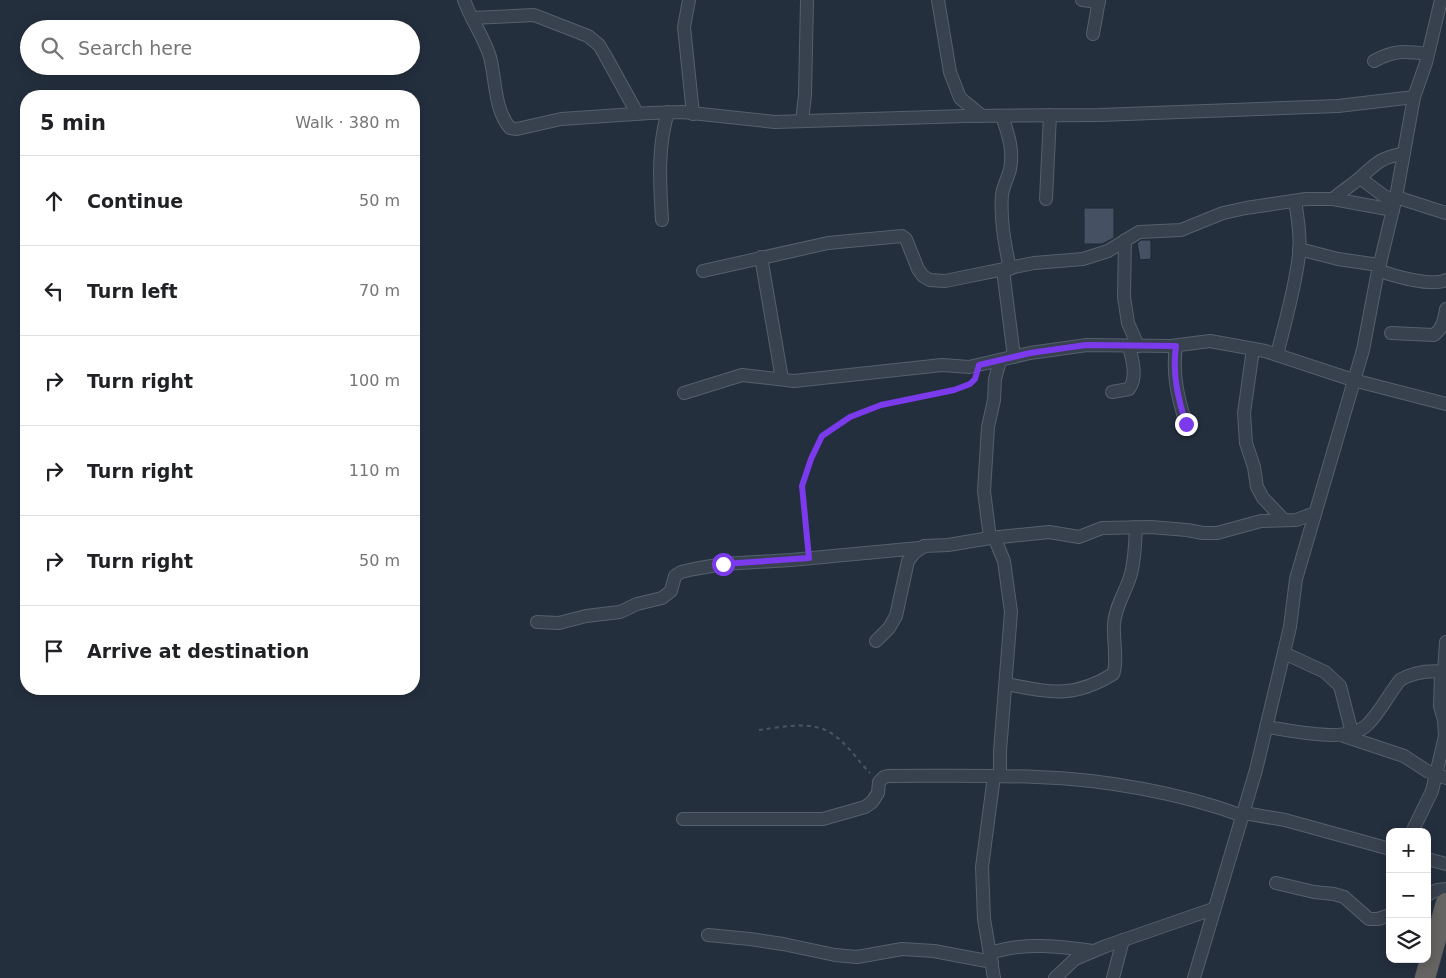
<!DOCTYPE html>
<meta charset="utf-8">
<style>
:root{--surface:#fff;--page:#f2f2f2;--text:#202124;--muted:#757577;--line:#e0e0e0}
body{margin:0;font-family:"DejaVu Sans",sans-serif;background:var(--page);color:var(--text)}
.controls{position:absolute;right:15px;bottom:15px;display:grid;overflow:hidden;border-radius:10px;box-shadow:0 2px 12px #0003}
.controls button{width:45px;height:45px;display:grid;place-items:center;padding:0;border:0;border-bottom:1px solid var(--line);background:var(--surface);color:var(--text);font:25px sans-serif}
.stop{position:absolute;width:15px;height:15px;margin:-11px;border:4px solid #7c3aed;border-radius:50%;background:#fff}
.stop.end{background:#7c3aed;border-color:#fff;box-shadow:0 1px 5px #0008}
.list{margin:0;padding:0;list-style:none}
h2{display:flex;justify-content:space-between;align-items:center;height:65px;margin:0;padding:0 20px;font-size:21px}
h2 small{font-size:16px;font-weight:400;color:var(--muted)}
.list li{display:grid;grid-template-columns:32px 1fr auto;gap:15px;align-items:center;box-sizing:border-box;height:90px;padding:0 20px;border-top:1px solid var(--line)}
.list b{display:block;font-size:19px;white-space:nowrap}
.list em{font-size:16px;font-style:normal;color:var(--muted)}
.icon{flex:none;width:28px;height:28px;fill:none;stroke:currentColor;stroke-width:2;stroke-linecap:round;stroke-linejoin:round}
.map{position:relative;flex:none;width:1446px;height:978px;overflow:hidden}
.search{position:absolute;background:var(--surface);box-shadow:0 2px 12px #0003;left:20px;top:20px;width:400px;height:55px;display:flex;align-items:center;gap:12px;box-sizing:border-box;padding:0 18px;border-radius:28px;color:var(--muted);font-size:19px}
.panel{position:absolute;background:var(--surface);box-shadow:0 2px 12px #0003;left:20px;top:90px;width:400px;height:605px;border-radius:20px}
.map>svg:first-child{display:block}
</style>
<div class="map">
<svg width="1446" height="978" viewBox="0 0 1446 978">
<rect width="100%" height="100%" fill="#242f3e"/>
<g fill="#455162" stroke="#1f2835">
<path d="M1084,208H1114V238L1102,244H1084Z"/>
<path d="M1141,240H1151V259L1140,260L1137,243Z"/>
</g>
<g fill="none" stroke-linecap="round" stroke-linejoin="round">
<g stroke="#565f6c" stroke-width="14">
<g id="minor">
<path d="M464,0C471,20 484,37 490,57C496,80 494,109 510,128L517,129L561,119L650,113L682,112L775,122L965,116L1100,115L1338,106L1414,97"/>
<path d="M689,0L684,27L693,114"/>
<path d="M938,0L950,72L960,98L982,116"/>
<path d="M1082,0L1099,2"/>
<path d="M472,18L534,15L588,36L599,45L605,55L637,113"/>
<path d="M1093,34L1099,0"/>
<path d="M1374,61C1394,50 1405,51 1427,54"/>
<path d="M1002,116C1008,134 1014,150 1010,169C1008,178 1003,186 1002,195C1000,220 1005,245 1010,269"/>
<path d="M802,121L805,95L807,0"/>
<path d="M1360,178L1384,196L1395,200"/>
<path d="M1396,197L1446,213"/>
<path d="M1046,199L1050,115"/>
<path d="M1333,199C1342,191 1352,185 1361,177C1379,161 1379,159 1404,153"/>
<path d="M662,220C660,184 657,148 668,112"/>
<path d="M1125,240L1124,297L1128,323L1138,346"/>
<path d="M1299,249L1338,259L1379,265"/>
<path d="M761,257L782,379"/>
<path d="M1003,270L1014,357"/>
<path d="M1378,270C1393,276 1432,287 1446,280"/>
<path d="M703,271L828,243L902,236L906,239L918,269L923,276L930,280L945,281L1034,263L1083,259L1108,251L1139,232L1181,230L1223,213L1246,208L1306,199H1333L1393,210"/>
<path d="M1391,333L1434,335C1443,328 1444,320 1446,309"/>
<path d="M1176,346C1172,374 1178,398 1186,424"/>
<path d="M1253,349L1244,413L1246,443L1254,467L1257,487L1263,498L1284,520"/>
<path d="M1277,355C1285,322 1295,289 1299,255C1301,237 1298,218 1295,201"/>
<path d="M1112,392L1129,389C1138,377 1132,359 1129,346"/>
<path d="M684,393L742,375L794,381L942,365L969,367L1030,353L1087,345L1171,346L1210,341L1265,351L1353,380L1446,404"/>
<path d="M994,537L1004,561L1011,612L1000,751V776"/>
<path d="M990,538L984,491L988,427L994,400L995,379L1000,361"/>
<path d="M537,622L559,623L586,616L620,612L637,604L662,598L671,591L675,576L681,572L694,569L723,564L791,560L919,548"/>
<path d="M876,641L889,628L896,616L908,561L914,553L924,546L948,545L990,538L1049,532L1079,537L1102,528L1151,527L1187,530L1203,533H1217L1261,521L1296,520L1315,513"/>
<path d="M1284,653L1325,672L1340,686L1352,733"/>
<path d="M1444,672L1446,642"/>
<path d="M1006,684C1049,692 1073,699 1113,674C1118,664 1113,638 1114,624C1115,607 1125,593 1130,577C1135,562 1135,543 1136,527"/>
<path d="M1266,727C1292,730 1348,745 1368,724C1380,712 1389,694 1400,680C1414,672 1430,670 1446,672"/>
<path d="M1344,736L1404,756L1427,771L1446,778"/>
<path d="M994,776L982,867L984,919L994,978"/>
<path d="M1244,813L1285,820L1390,849"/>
<path d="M683,819H823L865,807L872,802L878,793L879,782L884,777L888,776C938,776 988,775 1037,777C1102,779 1182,793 1243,816"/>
<path d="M1412,832L1432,791L1445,736L1444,720L1440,706L1441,672"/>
<path d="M1427,859L1446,864"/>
<path d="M1276,883L1314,892L1334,894L1344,897L1369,919H1378L1390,915"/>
<path d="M1427,895L1437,890L1446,889"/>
<path d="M708,935L750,939L783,944L835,955L857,957L902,949L934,951L992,962"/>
<path d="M991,953C1022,942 1061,946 1093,951"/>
<path d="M1055,978L1075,959L1106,946L1213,909"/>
<path d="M1113,978L1123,940"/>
<path d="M1194,978L1256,770L1290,627L1296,579L1363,350L1377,276L1396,197L1414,97L1426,63L1441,0"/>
</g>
</g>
<g stroke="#434c59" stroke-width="21">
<path id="trunk" d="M1425,978L1446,903"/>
</g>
<g stroke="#44595c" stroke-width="2" stroke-dasharray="4 4" stroke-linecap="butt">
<path d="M808,547L802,486L811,459L822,436L850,417L881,405L953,390L969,384L975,379"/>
<path d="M759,730C783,727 815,719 835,736C849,746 858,761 870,773"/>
</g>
<use href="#minor" stroke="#38414e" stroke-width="12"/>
<use href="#trunk" stroke="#656462" stroke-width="20"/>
</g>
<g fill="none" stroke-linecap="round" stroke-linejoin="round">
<path stroke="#7c3aed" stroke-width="6" d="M723,564L809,558L802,486L811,459L822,436L850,417L881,405L954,390L970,384L975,379L979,365L1030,353L1086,345L1176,346C1172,374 1178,398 1186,424"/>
</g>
</svg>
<div class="controls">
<button>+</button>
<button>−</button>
<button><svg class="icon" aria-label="layers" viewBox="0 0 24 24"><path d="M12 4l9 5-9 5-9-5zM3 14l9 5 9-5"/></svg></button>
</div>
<div class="stop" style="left:723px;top:564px"></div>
<div class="stop end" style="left:1186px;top:424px"></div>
<div class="search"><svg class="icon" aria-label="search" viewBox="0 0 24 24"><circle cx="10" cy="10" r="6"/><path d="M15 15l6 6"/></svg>Search here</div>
<section class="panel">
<h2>5 min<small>Walk · 380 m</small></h2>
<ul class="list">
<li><svg class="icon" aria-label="ahead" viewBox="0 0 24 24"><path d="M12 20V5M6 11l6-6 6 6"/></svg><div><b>Continue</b></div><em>50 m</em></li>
<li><svg class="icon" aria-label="left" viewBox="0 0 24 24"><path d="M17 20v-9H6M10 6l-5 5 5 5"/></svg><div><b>Turn left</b></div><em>70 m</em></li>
<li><svg class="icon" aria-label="right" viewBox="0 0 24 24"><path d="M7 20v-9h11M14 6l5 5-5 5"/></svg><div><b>Turn right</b></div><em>100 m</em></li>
<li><svg class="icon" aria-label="right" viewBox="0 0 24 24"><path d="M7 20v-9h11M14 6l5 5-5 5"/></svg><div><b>Turn right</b></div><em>110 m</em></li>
<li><svg class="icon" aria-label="right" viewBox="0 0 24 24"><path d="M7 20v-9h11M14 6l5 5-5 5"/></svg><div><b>Turn right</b></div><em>50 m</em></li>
<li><svg class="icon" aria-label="arrive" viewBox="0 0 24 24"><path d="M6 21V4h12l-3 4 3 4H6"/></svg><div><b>Arrive at destination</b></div></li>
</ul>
</section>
</div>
